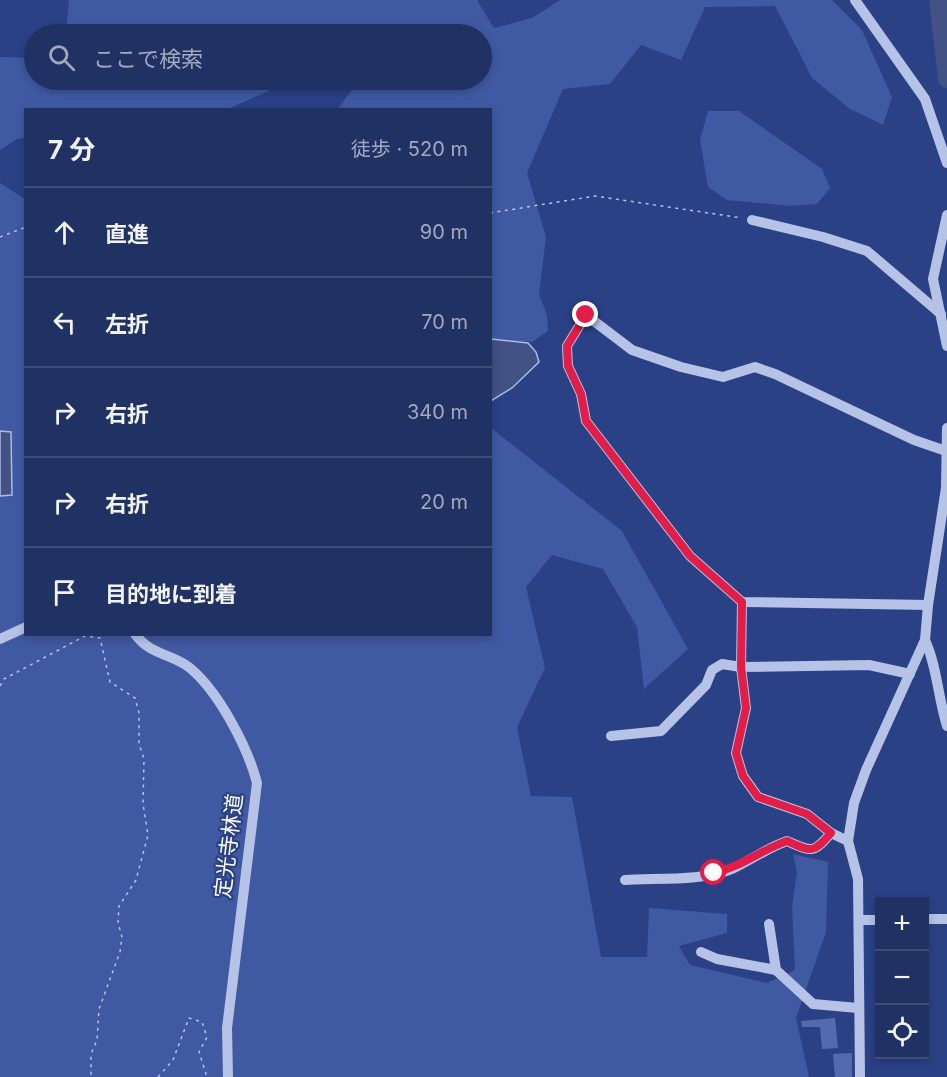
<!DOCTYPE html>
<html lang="ja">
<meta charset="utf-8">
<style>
:root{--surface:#203164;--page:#2d3d6d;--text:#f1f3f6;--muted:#a2a9bf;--line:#3d4c78}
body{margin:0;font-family:Inter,"Noto Sans JP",sans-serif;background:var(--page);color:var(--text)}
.controls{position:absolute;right:18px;bottom:18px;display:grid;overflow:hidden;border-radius:0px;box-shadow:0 3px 9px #0003}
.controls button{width:54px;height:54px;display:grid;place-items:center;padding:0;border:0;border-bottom:2px solid var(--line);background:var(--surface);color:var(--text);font:30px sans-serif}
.stop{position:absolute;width:18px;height:18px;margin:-14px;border:4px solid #e11d48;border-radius:50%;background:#fff}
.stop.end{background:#e11d48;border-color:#fff;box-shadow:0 2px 6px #0008}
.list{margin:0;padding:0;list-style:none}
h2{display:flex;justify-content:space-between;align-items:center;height:78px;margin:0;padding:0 24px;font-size:26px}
h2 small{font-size:20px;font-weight:400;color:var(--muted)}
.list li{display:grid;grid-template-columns:39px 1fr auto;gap:18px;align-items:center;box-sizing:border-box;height:90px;padding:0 24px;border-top:2px solid var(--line)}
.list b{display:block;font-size:22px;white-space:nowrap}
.list em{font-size:20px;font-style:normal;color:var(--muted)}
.icon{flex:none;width:33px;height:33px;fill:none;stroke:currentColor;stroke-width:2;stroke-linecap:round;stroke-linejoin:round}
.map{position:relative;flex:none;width:947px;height:1077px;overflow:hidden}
.search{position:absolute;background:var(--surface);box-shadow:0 3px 9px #0003;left:24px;top:24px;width:468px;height:66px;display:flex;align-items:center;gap:15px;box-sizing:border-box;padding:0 21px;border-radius:33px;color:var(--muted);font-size:22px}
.panel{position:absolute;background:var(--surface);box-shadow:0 3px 9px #0003;left:24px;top:108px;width:468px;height:528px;border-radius:0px}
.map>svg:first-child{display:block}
</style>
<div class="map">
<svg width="947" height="1077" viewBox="0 0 947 1077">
<rect width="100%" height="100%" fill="#2a4186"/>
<g fill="#3f59a2">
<path d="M69,0H477L494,28L532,18L560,0H832L862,30L892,97L883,125L850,109L812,78L775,6L705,7L681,60L641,45L610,84L563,89L527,173L546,237L539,295L547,315L548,331L532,342L491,339L490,110L338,109L359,80H482V34H61L67,23Z"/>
<path d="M0,57L34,58V80H307L275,88L228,109L26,110L25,138L17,139L0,150Z"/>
<path d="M708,111H739L822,169L830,188L817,204L791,206L727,200L708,187L700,140Z"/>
<path d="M0,183L25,199L26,634H490L491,428L622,531L688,649L644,689L637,627L603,569L552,555L526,587L545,668L517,727L531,796L572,797L601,957H647L649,908L727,914V933L679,946L690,965L767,983L795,970L792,906L797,873L793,854L828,862L826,932L796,1018L809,1077H0Z"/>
</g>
<g fill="#425285" stroke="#aabbe8" stroke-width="1.5">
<path d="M491,339L528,343L536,352L539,362L512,388L491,401Z"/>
<path d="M0,431L11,432L12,495L0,496Z"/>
</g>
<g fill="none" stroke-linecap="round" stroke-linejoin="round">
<path stroke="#425285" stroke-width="18" d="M938,0L947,79"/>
</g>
<g fill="#536aad">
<path d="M835,1018L838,1048L822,1049L820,1027H802L801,1021Z"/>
<path d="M852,1053V1077H835L833,1054Z"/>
</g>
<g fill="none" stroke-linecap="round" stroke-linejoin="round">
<g stroke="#b6c3e7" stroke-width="1.5" stroke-dasharray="3 4.5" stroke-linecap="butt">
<path d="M490,213L595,196L742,218"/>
<path d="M0,237L26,227"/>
<path d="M0,686L4,679L85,636L100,638L110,682L135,698L139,713V744L144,759L143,804L148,835L136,880L119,906L118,923L122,937L120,952L99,1009L97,1040L91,1054V1077"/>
<path d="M158,1077L173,1060L189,1018L202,1022L207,1037L199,1052L207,1077"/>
</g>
<g stroke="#b6c3e7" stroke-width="10">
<path d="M855,0L925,99L947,163"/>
<path d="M947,215L933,279L947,346"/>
<path d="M752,220L823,237L867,251L941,314"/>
<path d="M742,602L741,667L746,708L736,753L743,776L758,797L807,814L831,833L848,841"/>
<path d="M928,605L742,602L690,556L586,421L581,394L568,366L567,346L586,315L632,350L681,367L723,377L755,367L775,374L914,440L946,451"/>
<path d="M135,634C151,656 172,653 190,668C219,692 248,748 257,783L227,1028L228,1077"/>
<path d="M0,639L26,627"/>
<path d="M925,640C937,666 938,698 947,726"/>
<path d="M611,736L661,731L706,685L712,670L722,664L741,667L869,665L910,674"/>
<path d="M625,880C656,878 705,881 732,869C751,860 767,848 787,841C812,852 813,854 831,833"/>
<path d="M924,919H947"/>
<path d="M859,920H880"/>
<path d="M769,924L776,970"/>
<path d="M701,952L717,959L776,970L813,1004L858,1008"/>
<path d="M860,1077L858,879L848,841L854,803L866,770L925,640L928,605L946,488L947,428"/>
</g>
</g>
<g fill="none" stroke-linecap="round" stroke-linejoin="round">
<path stroke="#e11d48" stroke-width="8" d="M586,315L567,346L568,366L581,394L586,421L690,556L742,602L741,667L746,708L736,753L743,776L758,797L807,814L831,833C813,854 811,852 787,841C761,850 741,867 714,873"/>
</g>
<g text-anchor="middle" stroke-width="4.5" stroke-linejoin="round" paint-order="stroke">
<g font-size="21" fill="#fff" stroke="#2a4186">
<text transform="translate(229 846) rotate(-83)" y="7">定光寺林道</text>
</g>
</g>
</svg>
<div class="controls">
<button>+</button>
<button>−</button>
<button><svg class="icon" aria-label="locate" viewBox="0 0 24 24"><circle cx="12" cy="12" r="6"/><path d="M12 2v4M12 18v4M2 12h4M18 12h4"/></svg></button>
</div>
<div class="stop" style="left:714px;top:873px"></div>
<div class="stop end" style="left:586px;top:315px"></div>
<div class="search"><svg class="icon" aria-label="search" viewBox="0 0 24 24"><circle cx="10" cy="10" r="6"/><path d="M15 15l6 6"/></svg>ここで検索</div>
<section class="panel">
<h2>7 分<small>徒歩 · 520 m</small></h2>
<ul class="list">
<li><svg class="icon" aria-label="ahead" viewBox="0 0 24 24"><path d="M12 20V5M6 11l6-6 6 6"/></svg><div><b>直進</b></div><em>90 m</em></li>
<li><svg class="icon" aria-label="left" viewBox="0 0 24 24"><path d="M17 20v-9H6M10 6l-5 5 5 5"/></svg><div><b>左折</b></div><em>70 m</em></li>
<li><svg class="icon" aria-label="right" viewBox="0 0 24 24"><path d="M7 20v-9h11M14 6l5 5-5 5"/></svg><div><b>右折</b></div><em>340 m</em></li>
<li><svg class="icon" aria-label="right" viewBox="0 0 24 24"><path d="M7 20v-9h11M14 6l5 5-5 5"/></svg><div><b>右折</b></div><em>20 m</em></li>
<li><svg class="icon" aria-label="arrive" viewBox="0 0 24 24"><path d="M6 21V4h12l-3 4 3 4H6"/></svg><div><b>目的地に到着</b></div></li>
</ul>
</section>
</div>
